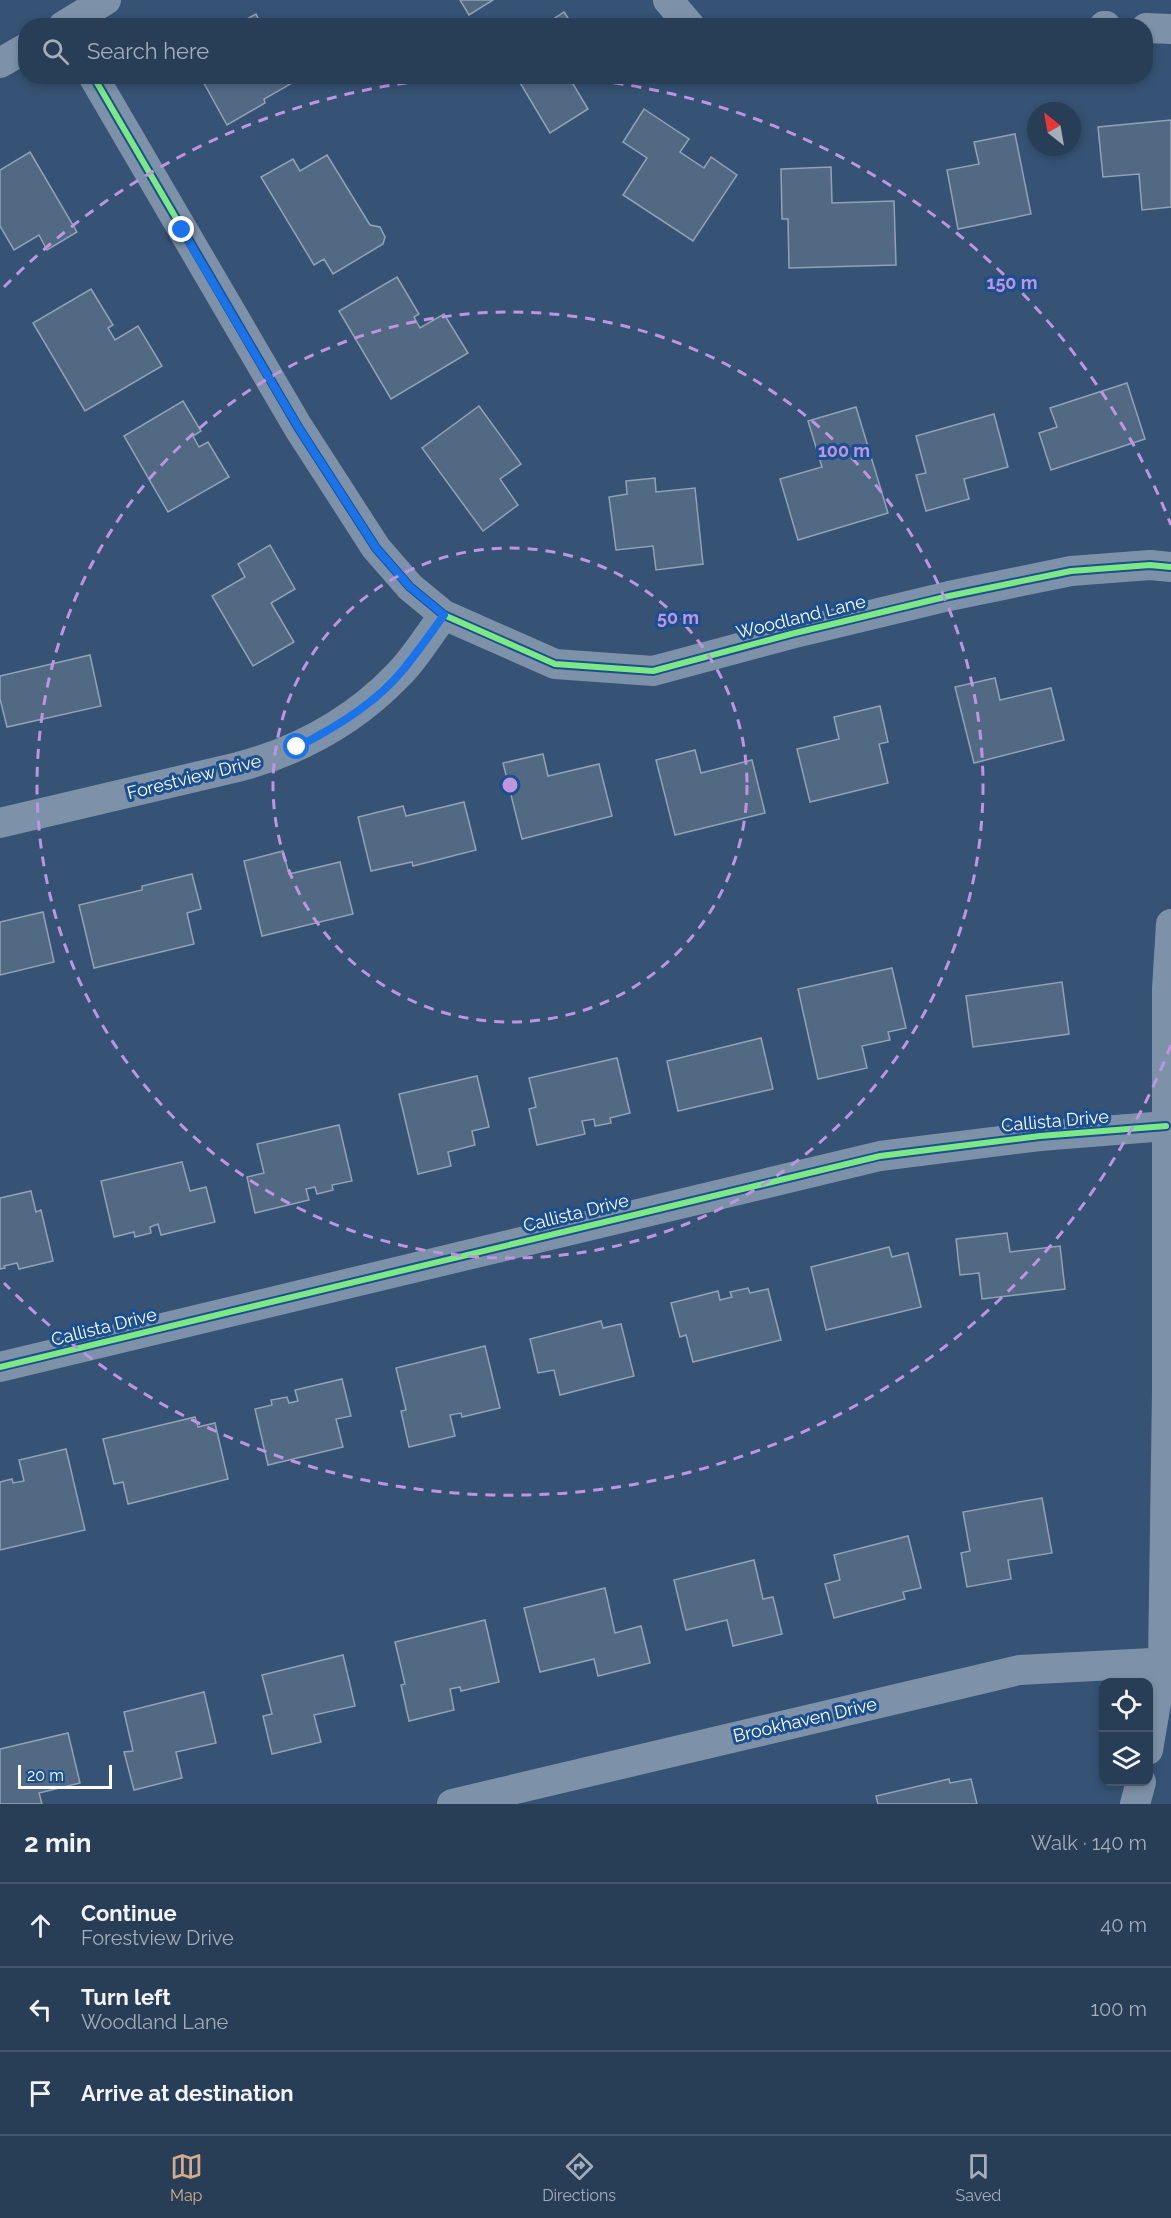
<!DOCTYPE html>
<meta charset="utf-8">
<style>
:root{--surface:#283e57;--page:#344961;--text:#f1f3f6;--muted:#a5aeba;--line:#44576d;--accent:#d6ab8b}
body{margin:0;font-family:Raleway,sans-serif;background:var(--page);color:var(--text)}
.controls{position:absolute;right:18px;bottom:18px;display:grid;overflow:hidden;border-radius:12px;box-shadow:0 3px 9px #0003}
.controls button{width:54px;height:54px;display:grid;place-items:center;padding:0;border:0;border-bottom:2px solid var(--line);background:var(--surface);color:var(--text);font:30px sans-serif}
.compass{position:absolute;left:1027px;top:102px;width:54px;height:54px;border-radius:50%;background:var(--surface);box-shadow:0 3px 9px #0003;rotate:329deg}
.scale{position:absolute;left:18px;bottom:15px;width:94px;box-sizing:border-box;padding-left:6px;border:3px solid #fff;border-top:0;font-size:16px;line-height:21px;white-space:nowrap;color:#fff;-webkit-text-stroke:4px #1b4f8f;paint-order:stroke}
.stop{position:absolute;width:18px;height:18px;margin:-14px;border:4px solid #1a73e8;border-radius:50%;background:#fff}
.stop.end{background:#1a73e8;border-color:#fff;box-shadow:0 2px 6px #0008}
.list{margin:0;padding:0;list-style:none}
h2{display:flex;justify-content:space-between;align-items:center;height:78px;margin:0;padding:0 24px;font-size:26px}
h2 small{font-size:20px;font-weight:400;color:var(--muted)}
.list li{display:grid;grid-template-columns:39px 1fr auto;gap:18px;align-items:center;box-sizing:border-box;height:84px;padding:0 24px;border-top:2px solid var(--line)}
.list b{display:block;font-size:22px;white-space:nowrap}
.list p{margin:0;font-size:20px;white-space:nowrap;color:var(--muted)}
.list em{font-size:20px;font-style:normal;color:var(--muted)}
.icon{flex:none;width:33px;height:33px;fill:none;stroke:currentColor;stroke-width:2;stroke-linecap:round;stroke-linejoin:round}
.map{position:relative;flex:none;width:1171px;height:1804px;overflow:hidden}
.search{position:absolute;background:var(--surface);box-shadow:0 3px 9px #0003;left:18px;right:18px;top:18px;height:66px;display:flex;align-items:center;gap:15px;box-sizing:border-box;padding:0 21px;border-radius:24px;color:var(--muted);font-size:22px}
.sheet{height:330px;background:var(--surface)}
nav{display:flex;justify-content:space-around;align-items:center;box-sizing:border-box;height:84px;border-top:2px solid var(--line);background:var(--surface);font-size:16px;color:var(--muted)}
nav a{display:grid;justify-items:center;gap:3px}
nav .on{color:var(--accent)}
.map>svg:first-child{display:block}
</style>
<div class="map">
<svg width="1171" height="1804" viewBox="0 0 1171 1804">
<rect width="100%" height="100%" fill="#365274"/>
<g fill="#526984" stroke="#92a2b6" stroke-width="1.5">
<path d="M460,0H493L469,15Z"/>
<path d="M564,12L573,26H543Z"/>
<path d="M256,14L262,26H234Z"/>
<path d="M200,76H291L294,82L264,99L265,103L227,125Z"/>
<path d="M516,76H578L580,80L573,84L588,109L550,133Z"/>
<path d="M644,109L689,139L680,152L704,168L711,157L737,175L693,241L623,195L647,158L623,142Z"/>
<path d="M1171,120V207L1142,210L1139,174L1103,177L1098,127Z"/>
<path d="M1015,134L1031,214L958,229L947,170L979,164L974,142Z"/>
<path d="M30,152L77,232L47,250L39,235L14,250L0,226V170Z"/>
<path d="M327,155L370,225L380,227L385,237L383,244L333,274L324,259L314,265L261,177L293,159L300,171Z"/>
<path d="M831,167L832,203L894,201L896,265L789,268L788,219H782L781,169Z"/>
<path d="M397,277L419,314L414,317L420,328L444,314L468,353L391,399L339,311Z"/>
<path d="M91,289L113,325L108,328L115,340L138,326L162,366L85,411L33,323Z"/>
<path d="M1127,383L1145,439L1051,470L1039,433L1057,427L1050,408Z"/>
<path d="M183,401L201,431L193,436L199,447L208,442L229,477L168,512L124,436Z"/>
<path d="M479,406L521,464L500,479L518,505L483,531L422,448Z"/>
<path d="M856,407L888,513L798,540L780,479L822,467L808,421Z"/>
<path d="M994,414L1008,467L964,479L969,499L926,511L916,475L926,473L916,436Z"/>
<path d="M655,478L656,492L695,488L703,564L656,570L653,546L616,550L609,497L627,494L626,481Z"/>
<path d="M270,545L295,589L271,603L294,642L253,666L212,596L245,577L238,564Z"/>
<path d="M90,655L101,706L7,727L0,699V676Z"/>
<path d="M995,678L1000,700L1051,688L1064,740L974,763L955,687Z"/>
<path d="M880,706L888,742L879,744L888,783L810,802L797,749L839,739L834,717Z"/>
<path d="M695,750L701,773L752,760L765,813L675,835L656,760Z"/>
<path d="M543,754L548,776L599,764L612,816L522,839L503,763Z"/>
<path d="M464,802L476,850L413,866L412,862L371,871L358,817L403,806L406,816Z"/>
<path d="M283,851L289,874L340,862L353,914L262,936L244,861Z"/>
<path d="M192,874L201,909L187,913L194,944L94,968L79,905L142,890V886Z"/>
<path d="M43,912L54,962L0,975V922Z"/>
<path d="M892,968L906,1028L888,1032L890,1040L862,1046L867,1068L818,1079L798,989Z"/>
<path d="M1062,982L1069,1034L973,1047L966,996Z"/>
<path d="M761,1038L773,1089L678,1111L667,1061Z"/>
<path d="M617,1058L630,1113L610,1118L611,1123L595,1126L594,1119L582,1121L585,1134L537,1145L529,1109L536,1107L529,1078Z"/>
<path d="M477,1076L489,1127L472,1131L475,1145L448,1152L451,1166L418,1174L399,1094Z"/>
<path d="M339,1125L352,1181L332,1185L333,1190L317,1194L315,1187L306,1189L309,1200L255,1213L247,1177L264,1173L257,1144Z"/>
<path d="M182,1162L190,1191L206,1187L215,1222L161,1235L158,1224L150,1227L151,1233L135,1237L134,1232L114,1237L101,1181Z"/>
<path d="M31,1191L36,1212L41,1210L53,1261L19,1269L17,1263L4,1266L5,1268L0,1269V1198Z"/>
<path d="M1007,1233L1010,1252L1060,1246L1065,1289L982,1299L979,1273L960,1275L956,1239Z"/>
<path d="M889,1247L892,1257L908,1253L921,1307L826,1330L811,1267Z"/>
<path d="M748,1288L750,1293L768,1289L781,1340L693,1362L686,1335L680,1337L671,1303L718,1291L720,1300L732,1297L730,1292Z"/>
<path d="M601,1321L603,1328L621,1324L634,1376L560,1395L554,1370L538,1373L530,1339Z"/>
<path d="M485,1346L500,1408L462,1417L461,1413L450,1415L455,1436L409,1447L401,1411L406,1410L396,1368Z"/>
<path d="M342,1379L351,1416L336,1419L343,1447L268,1465L255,1409L272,1405L271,1400L287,1397L289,1403L298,1401L295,1390Z"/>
<path d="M195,1417L198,1427L215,1423L228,1479L128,1504L123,1482L114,1484L103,1439Z"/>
<path d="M66,1449L85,1530L0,1550V1482L12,1479L13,1483L24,1481L19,1460Z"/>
<path d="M1042,1498L1052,1553L1008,1560L1011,1579L967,1587L961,1553L970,1551L963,1512Z"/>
<path d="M908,1536L921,1588L903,1592L905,1599L834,1618L825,1584L840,1580L834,1555Z"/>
<path d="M754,1560L763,1599L773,1597L782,1634L733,1646L727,1620L686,1630L674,1580Z"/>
<path d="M605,1588L615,1633L641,1626L650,1663L598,1676L594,1659L540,1672L524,1608Z"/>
<path d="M485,1620L499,1682L461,1691L460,1687L450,1689L454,1710L409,1721L401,1685L405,1684L395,1642Z"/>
<path d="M343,1655L355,1706L314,1715L321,1742L272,1754L263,1716L272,1714L262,1675Z"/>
<path d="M204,1692L216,1743L176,1752L182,1778L134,1790L124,1752L133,1751L124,1712Z"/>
<path d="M68,1733L80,1783L39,1793L42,1804H0V1749Z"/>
<path d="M949,1779L950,1783L971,1779L977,1804H878L876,1796Z"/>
</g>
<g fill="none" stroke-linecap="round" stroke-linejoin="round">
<g stroke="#7d92a8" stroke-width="30">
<path d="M668,0L690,26"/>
<path d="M63,26L106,0"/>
<path d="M1104,26H1106"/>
<path d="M1146,28L1171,29"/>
<path d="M0,63L26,48"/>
<path d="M93,76L298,427L376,548L410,587L444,615L555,664L653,671L791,634L949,596L1071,571L1150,565L1171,567"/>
<path d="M0,823L238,767C299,751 355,720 399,674C416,657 429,634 444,615"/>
<path d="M0,1367L880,1156L1040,1136L1166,1126"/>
<path d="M1148,1750L1163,1662L1167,1392V989L1171,924"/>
<path d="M452,1804L1019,1670L1171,1662"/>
<path d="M1135,1804L1141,1782"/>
</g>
<g stroke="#1b4f8f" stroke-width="10">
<g id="cycleway">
<path d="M93,76L298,427L376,548L410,587L444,615L555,664L653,671L791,634L949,596L1071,571L1150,565L1171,567"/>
<path d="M0,1367L880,1156L1040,1136L1166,1126"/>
</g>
</g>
<use href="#cycleway" stroke="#7ce984" stroke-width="6"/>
</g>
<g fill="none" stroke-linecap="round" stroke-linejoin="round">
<path stroke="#1a73e8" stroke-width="8" d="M182,230L298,427L376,548L410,587L444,615C430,634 417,653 402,671C375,704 335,728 297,747"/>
</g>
<g fill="none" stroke="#bd96df" stroke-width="3" stroke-dasharray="10 8">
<circle cx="510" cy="785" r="237"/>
<circle cx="510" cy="785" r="473"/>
<path d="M1171 1045A710 710 0 0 1 4 1283M4 287A710 710 0 0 1 460 77M560 77A710 710 0 0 1 1171 525"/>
</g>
<g text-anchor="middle" stroke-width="6" stroke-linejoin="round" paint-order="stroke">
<g font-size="18" fill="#fff" stroke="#1b4f8f">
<text transform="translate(801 617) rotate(-14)" y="6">Woodland Lane</text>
<text transform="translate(194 777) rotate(-14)" y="6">Forestview Drive</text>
<text transform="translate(1055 1121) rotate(-5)" y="6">Callista Drive</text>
<text transform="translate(576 1213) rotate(-14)" y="6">Callista Drive</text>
<text transform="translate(104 1327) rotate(-14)" y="6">Callista Drive</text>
<text transform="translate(805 1720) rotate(-13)" y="6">Brookhaven Drive</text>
</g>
</g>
<circle cx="510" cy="785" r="9" fill="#bd96df" stroke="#1b4f8f" stroke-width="3"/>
<g font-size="18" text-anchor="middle" font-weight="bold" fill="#bd96df" stroke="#1b4f8f" stroke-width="6" stroke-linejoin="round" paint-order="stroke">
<text x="1012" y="289">150 m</text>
<text x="844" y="457">100 m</text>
<text x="678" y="624">50 m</text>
</g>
</svg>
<div class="controls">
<button><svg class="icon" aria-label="locate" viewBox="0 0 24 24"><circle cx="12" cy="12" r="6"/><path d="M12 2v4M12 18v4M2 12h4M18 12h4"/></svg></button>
<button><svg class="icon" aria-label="layers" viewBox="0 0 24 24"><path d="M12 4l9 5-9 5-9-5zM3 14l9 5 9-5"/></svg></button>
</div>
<svg class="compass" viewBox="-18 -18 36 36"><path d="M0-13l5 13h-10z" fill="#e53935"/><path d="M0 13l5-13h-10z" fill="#a5aeba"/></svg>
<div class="scale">20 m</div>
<div class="stop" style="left:297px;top:747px"></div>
<div class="stop end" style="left:182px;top:230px"></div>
<div class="search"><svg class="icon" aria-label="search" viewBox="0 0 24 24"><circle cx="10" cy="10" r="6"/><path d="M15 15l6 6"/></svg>Search here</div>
</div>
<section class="sheet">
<h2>2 min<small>Walk · 140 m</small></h2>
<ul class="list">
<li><svg class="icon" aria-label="ahead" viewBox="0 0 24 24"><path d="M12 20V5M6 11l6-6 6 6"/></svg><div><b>Continue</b><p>Forestview Drive</p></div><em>40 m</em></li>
<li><svg class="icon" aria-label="left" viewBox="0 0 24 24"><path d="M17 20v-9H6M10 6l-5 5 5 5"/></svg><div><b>Turn left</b><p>Woodland Lane</p></div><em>100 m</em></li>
<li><svg class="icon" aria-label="arrive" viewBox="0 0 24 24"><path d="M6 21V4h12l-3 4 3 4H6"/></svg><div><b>Arrive at destination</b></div></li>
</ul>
</section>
<nav>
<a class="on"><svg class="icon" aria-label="map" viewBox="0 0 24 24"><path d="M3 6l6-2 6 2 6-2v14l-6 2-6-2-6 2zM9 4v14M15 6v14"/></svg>Map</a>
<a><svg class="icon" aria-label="directions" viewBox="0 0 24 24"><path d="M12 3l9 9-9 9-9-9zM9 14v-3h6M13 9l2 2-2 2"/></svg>Directions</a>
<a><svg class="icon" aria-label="saved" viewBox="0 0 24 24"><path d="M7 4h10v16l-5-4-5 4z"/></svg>Saved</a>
</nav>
